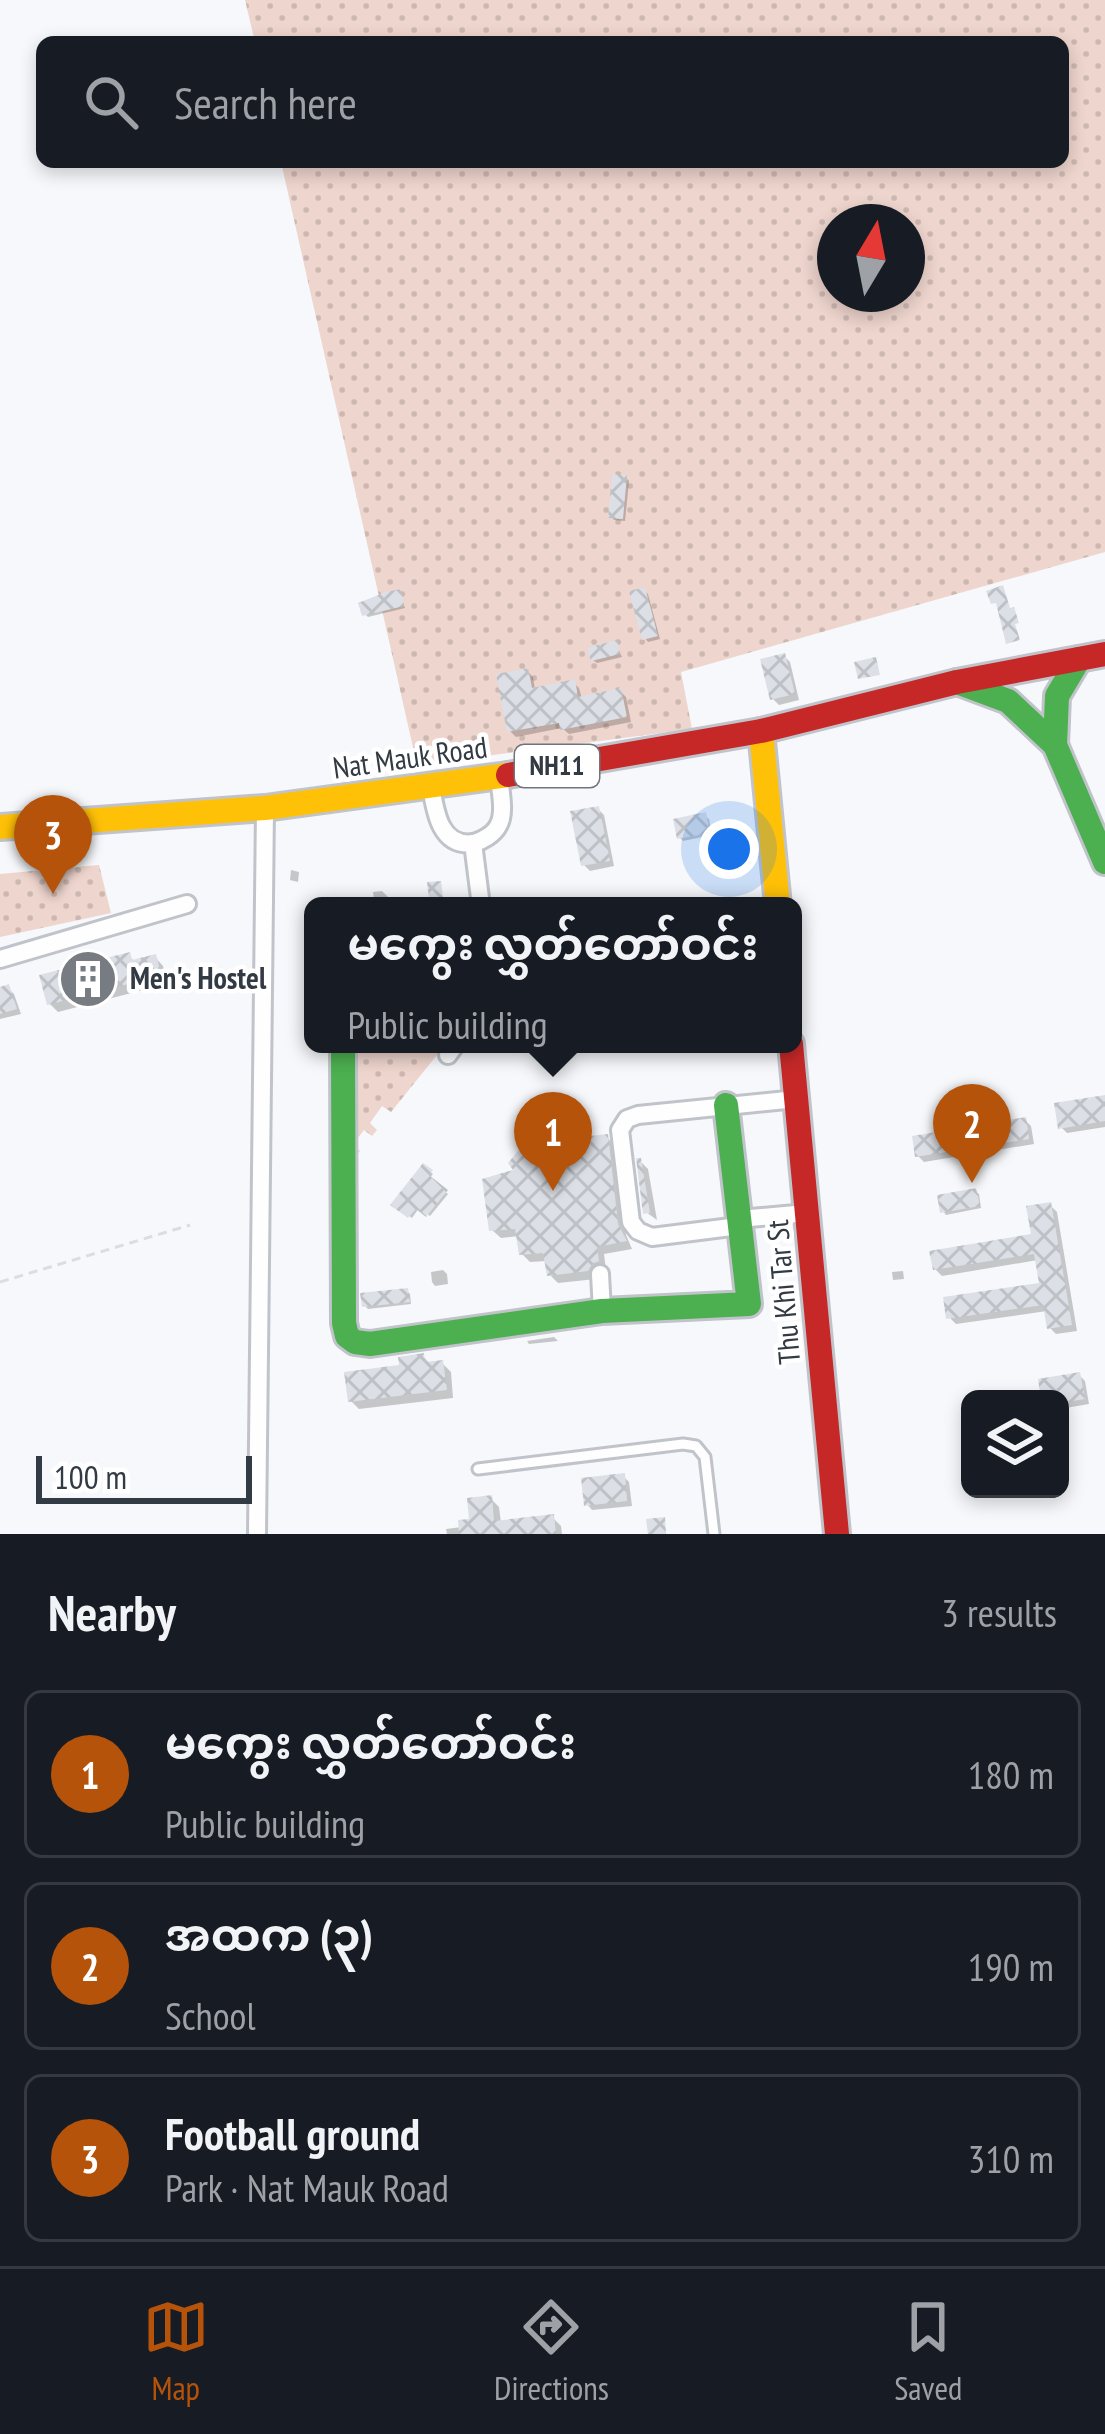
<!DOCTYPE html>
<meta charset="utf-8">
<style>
:root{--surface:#171b24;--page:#242831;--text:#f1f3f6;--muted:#9ea1a6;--line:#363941;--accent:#b45309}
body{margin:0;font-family:"PT Sans Narrow","Noto Sans Myanmar",sans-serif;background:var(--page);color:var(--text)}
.controls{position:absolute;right:36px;bottom:36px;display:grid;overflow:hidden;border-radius:18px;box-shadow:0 6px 18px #0003}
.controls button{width:108px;height:108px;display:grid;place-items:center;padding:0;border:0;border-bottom:3px solid var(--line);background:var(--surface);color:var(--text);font:60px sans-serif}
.compass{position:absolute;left:817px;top:204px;width:108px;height:108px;border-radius:50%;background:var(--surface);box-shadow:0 6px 18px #0003;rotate:10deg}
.scale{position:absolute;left:36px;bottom:30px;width:216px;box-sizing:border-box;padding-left:12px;border:6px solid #323a43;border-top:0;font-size:33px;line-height:42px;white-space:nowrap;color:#323a43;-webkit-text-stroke:9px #fff;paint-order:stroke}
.you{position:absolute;left:729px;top:849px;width:42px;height:42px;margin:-30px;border:9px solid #fff;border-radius:50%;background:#1a73e8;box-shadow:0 0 0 18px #1a73e833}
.badge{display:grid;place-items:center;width:78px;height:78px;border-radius:50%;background:var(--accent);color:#fff;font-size:39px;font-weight:700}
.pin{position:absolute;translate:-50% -99px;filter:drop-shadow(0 3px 6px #0008)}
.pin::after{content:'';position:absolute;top:63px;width:42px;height:36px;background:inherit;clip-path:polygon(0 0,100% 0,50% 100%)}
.popup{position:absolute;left:304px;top:897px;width:498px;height:156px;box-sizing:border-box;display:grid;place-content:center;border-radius:18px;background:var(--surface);filter:drop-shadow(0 3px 9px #0005);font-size:39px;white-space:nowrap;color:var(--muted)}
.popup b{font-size:45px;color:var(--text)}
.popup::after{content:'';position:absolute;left:50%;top:100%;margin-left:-24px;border:24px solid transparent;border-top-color:var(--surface)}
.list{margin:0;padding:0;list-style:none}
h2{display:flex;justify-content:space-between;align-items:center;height:156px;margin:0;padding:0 48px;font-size:51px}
h2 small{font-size:39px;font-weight:400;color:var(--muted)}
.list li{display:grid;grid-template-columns:78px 1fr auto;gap:36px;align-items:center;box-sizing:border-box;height:168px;margin:0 24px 24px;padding:0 24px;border:3px solid var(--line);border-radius:18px}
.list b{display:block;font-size:45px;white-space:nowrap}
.list p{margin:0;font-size:39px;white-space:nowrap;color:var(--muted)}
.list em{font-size:39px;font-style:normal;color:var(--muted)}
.icon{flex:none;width:66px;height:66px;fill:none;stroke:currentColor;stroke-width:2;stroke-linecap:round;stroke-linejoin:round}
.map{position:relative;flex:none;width:1105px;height:1534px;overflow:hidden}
.search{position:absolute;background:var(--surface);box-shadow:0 6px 18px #0003;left:36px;right:36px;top:36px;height:132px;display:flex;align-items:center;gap:30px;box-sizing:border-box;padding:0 42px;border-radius:18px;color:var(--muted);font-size:45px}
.sheet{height:732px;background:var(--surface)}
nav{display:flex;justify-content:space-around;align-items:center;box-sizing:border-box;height:168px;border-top:3px solid var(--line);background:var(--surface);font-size:33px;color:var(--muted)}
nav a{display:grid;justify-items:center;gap:6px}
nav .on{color:var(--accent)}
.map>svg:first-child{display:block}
</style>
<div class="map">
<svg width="1105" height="1534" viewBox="0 0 1105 1534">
<defs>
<pattern id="grass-dots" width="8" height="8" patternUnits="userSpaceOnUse" patternTransform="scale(3)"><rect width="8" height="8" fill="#eed5cd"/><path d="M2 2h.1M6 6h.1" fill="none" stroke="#cdb8b1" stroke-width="1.8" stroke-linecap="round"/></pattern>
<pattern id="building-cross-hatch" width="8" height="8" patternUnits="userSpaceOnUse" patternTransform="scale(3)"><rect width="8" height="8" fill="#dce0e6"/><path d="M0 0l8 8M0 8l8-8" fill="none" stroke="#bdc1c6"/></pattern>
</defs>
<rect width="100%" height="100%" fill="#f6f8fb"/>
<g fill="url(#grass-dots)" fill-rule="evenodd">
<path d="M245,0H1105V552L681,672L692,729L417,765L281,162H1063V42H255ZM835,222H907V294H835Z"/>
<path d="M99,865L111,913L0,937V874Z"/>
<path d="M351,1044H440L441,1050L391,1112L382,1106L370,1123L377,1130L372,1136L364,1130L353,1144L360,1151L354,1158H350Z"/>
</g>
<g fill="#0003">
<path d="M626,478L629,481L625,521L614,520L611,516Z"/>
<path d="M644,590L648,594L660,639L648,642L645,638Z"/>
<path d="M400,593L405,608L368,617L365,614Z"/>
<path d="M616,644L622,657L597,663L593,660Z"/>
<path d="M784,656L790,662L799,700L779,705L773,699Z"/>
<path d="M527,671L533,677L535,690L574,683L579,688L582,699L620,691L626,697L631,722L569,734L562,728L516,737L510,731Z"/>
<path d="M598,809L604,815L614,866L590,871L584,865Z"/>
<path d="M705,816L709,819L712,835L683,841L680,838Z"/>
<path d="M291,870L299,872L298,882L290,880Z"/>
<path d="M382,891L388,897L389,906H375L373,892Z"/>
<path d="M129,956L135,962L155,957L163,966L166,978L141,985L143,990L58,1012L50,1004Z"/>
<path d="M8,988L14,994L21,1014L0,1019V990Z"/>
<path d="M1105,1098V1127L1067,1133L1061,1127Z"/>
<path d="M575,1109L583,1118L587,1140L607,1137L615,1146L626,1235L632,1249L604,1254L606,1270L596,1279L558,1283L550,1275L547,1261L530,1262L522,1254L519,1236L501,1238L492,1230L519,1172Z"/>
<path d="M1025,1120L1031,1126L1034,1144L924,1162L918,1156Z"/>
<path d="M640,1161L648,1169L657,1220L646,1212Z"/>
<path d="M424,1167L433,1174L429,1179L448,1194L430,1216L419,1208L412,1218L394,1204Z"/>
<path d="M975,1191L979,1194L981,1208L946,1215L943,1211Z"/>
<path d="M1050,1205L1057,1212L1077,1331L1056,1334L1049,1327L1047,1311L956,1324L949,1317L1042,1286L1038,1260L942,1276L935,1269L1034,1236Z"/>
<path d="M443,1270L447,1274L448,1284L435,1286L432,1282L431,1272Z"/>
<path d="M903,1271L904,1279L893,1280L892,1272Z"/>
<path d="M407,1291L410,1294L411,1304L368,1309L365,1306Z"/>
<path d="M554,1337L558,1341L529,1344L527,1341Z"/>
<path d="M423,1356L431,1365L442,1363L451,1372L453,1398L359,1409L350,1400Z"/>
<path d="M1079,1375L1085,1381L1089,1404L1060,1409V1399H1044L1042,1382Z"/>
<path d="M1009,1392L1014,1399H997L996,1396Z"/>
<path d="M623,1476L629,1482L632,1506L592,1510L587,1504Z"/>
<path d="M491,1499L499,1507L501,1523L553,1518L561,1526L562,1534H447L446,1529L462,1527L472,1521Z"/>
</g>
<g fill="url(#building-cross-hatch)">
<path d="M612,474L627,475L623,519L608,518Z"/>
<path d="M1003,585L1010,608L1014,607L1019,623L1015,624L1020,640L1006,644L996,603L991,604L986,591Z"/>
<path d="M645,587L658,636L642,640L629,591Z"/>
<path d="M401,589L404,606L362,616L358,603L386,592Z"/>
<path d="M617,640L620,654L591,661L587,648Z"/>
<path d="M785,653L795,694L770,700L760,659Z"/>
<path d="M876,657L880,675L858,679L854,662Z"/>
<path d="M528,668L532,688L575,679L578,697L621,688L627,717L560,730L559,723L507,732L496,674Z"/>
<path d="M599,806L610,861L581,866L570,811Z"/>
<path d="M706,812L710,833L677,839L673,819Z"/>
<path d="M441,881L444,906H430L427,882Z"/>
<path d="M130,952L132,960L156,954L160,970L135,976L136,982L47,1005L39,975Z"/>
<path d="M9,984L17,1009L0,1014V987Z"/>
<path d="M1105,1095V1121L1058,1129L1054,1103Z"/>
<path d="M576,1106L581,1137L608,1134L618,1224L627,1241L597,1247L599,1261L592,1264L588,1271L547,1276L543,1253L519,1255L515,1229L489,1231L482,1179L513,1170L508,1163L527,1140L524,1112Z"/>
<path d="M1026,1117L1029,1139L915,1157L912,1136Z"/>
<path d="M636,1158H641L650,1213L643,1214Z"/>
<path d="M423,1163L433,1170L429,1175L448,1190L426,1217L416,1209L408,1218L390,1205Z"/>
<path d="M976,1188L980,1206L940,1213L937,1195Z"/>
<path d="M1051,1202L1072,1325L1047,1329L1043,1305L946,1319L943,1297L1039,1283L1034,1254L933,1270L929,1251L1031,1234L1026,1206Z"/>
<path d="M408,1288L410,1302L362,1307L360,1293Z"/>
<path d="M424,1353L425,1362L443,1360L447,1390L348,1402L344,1372L399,1365L398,1357Z"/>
<path d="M1080,1372L1085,1399L1060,1403V1399H1041L1038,1379Z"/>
<path d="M625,1473L627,1501L584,1506L581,1478Z"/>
<path d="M492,1495L494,1521L554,1514L556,1534H459L458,1520L469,1519L467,1498Z"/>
<path d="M665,1517L666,1534H648L646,1519Z"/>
</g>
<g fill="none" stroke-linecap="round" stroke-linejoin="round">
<g stroke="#c0c4ca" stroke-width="15">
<path id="lane" d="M478,1469L683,1444L696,1446L705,1457L714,1534"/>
</g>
<g stroke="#c0c4ca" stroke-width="22">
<g id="street">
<path d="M431,786C435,811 440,848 474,843C482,841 494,834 498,826C506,813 500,791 499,776"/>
<path d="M473,843L481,906"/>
<path d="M0,959L187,904"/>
<path d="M448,1055L456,1044"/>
<path d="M739,1219L807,1213"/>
<path d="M739,1226L652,1237L638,1231L631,1222L620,1130L627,1119L638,1115L796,1099"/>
<path d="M600,1274L602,1311"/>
<path d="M257,1534L265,808"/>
</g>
</g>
<g stroke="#c0c4ca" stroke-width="30">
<g id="fast">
<path d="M957,682L1008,701L1055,745L1105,862"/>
<path d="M1055,745L1057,696L1079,659"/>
<path d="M343,1044L344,1323L347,1336L355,1342L370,1344L602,1311L749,1304L726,1105"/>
</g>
</g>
<g stroke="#c0c4ca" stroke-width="30">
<g id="slow">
<path d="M761,731L778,906"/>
<path d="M0,827L265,808L508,775"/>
</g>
</g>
<g stroke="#c0c4ca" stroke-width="30">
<g id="jam">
<path d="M508,775L761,731L957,682L1105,654"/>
<path d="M791,1044L837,1534"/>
</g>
</g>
<path stroke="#dcddde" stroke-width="3" stroke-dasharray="9 6" stroke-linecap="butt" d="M0,1282L190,1225"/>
<use href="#lane" stroke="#fefefe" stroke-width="9"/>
<use href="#street" stroke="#fefefe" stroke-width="16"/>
<use href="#fast" stroke="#4caf50" stroke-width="24"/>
<use href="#slow" stroke="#ffc107" stroke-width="24"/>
<use href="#jam" stroke="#c62828" stroke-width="24"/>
</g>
<defs>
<g id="building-disc" transform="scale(3)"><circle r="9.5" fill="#777c83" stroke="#fff"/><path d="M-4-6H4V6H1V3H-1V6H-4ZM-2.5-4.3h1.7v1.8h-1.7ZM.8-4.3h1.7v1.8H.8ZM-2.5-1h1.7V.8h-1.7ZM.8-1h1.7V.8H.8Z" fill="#fff"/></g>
</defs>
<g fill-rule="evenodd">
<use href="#building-disc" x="88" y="979"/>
</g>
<g text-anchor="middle" stroke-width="9" stroke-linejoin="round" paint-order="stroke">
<rect fill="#fff" stroke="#70757b" stroke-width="3" x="515" y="745" width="84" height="42" rx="9"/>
<g font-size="27" font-weight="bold" fill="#323a43">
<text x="557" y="775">NH11</text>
</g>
<g font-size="30" fill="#323a43" stroke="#fff">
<text transform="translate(410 758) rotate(-8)" y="10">Nat Mauk Road</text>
<text transform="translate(784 1292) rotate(-95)" y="10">Thu Khi Tar St</text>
</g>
<g font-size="30" font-weight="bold" fill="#323a43" stroke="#fff" text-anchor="start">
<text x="130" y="989">Men's Hostel</text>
</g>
</g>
</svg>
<div class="controls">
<button><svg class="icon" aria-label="layers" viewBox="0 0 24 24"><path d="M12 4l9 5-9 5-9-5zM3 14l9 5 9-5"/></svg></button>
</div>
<svg class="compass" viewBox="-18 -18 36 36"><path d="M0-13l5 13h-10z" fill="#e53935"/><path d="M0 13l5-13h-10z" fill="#9ea1a6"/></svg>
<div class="scale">100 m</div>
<div class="you"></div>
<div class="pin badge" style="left:553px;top:1191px">1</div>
<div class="popup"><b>မကွေး လွှတ်တော်ဝင်း</b>Public building</div>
<div class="pin badge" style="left:972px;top:1183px">2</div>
<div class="pin badge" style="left:53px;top:894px">3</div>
<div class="search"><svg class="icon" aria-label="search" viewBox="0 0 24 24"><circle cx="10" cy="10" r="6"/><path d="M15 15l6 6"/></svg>Search here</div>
</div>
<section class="sheet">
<h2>Nearby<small>3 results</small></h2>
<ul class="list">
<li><span class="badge">1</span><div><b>မကွေး လွှတ်တော်ဝင်း</b><p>Public building</p></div><em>180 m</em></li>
<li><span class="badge">2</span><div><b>အထက (၃)</b><p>School</p></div><em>190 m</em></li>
<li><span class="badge">3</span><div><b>Football ground</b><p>Park · Nat Mauk Road</p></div><em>310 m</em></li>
</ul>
</section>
<nav>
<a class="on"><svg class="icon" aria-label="map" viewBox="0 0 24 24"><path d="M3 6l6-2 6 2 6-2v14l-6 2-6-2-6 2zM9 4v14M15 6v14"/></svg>Map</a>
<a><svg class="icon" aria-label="directions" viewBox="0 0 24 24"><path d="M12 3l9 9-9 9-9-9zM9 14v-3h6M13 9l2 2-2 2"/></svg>Directions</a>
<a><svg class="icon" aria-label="saved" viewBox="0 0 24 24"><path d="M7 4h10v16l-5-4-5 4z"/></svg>Saved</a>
</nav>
